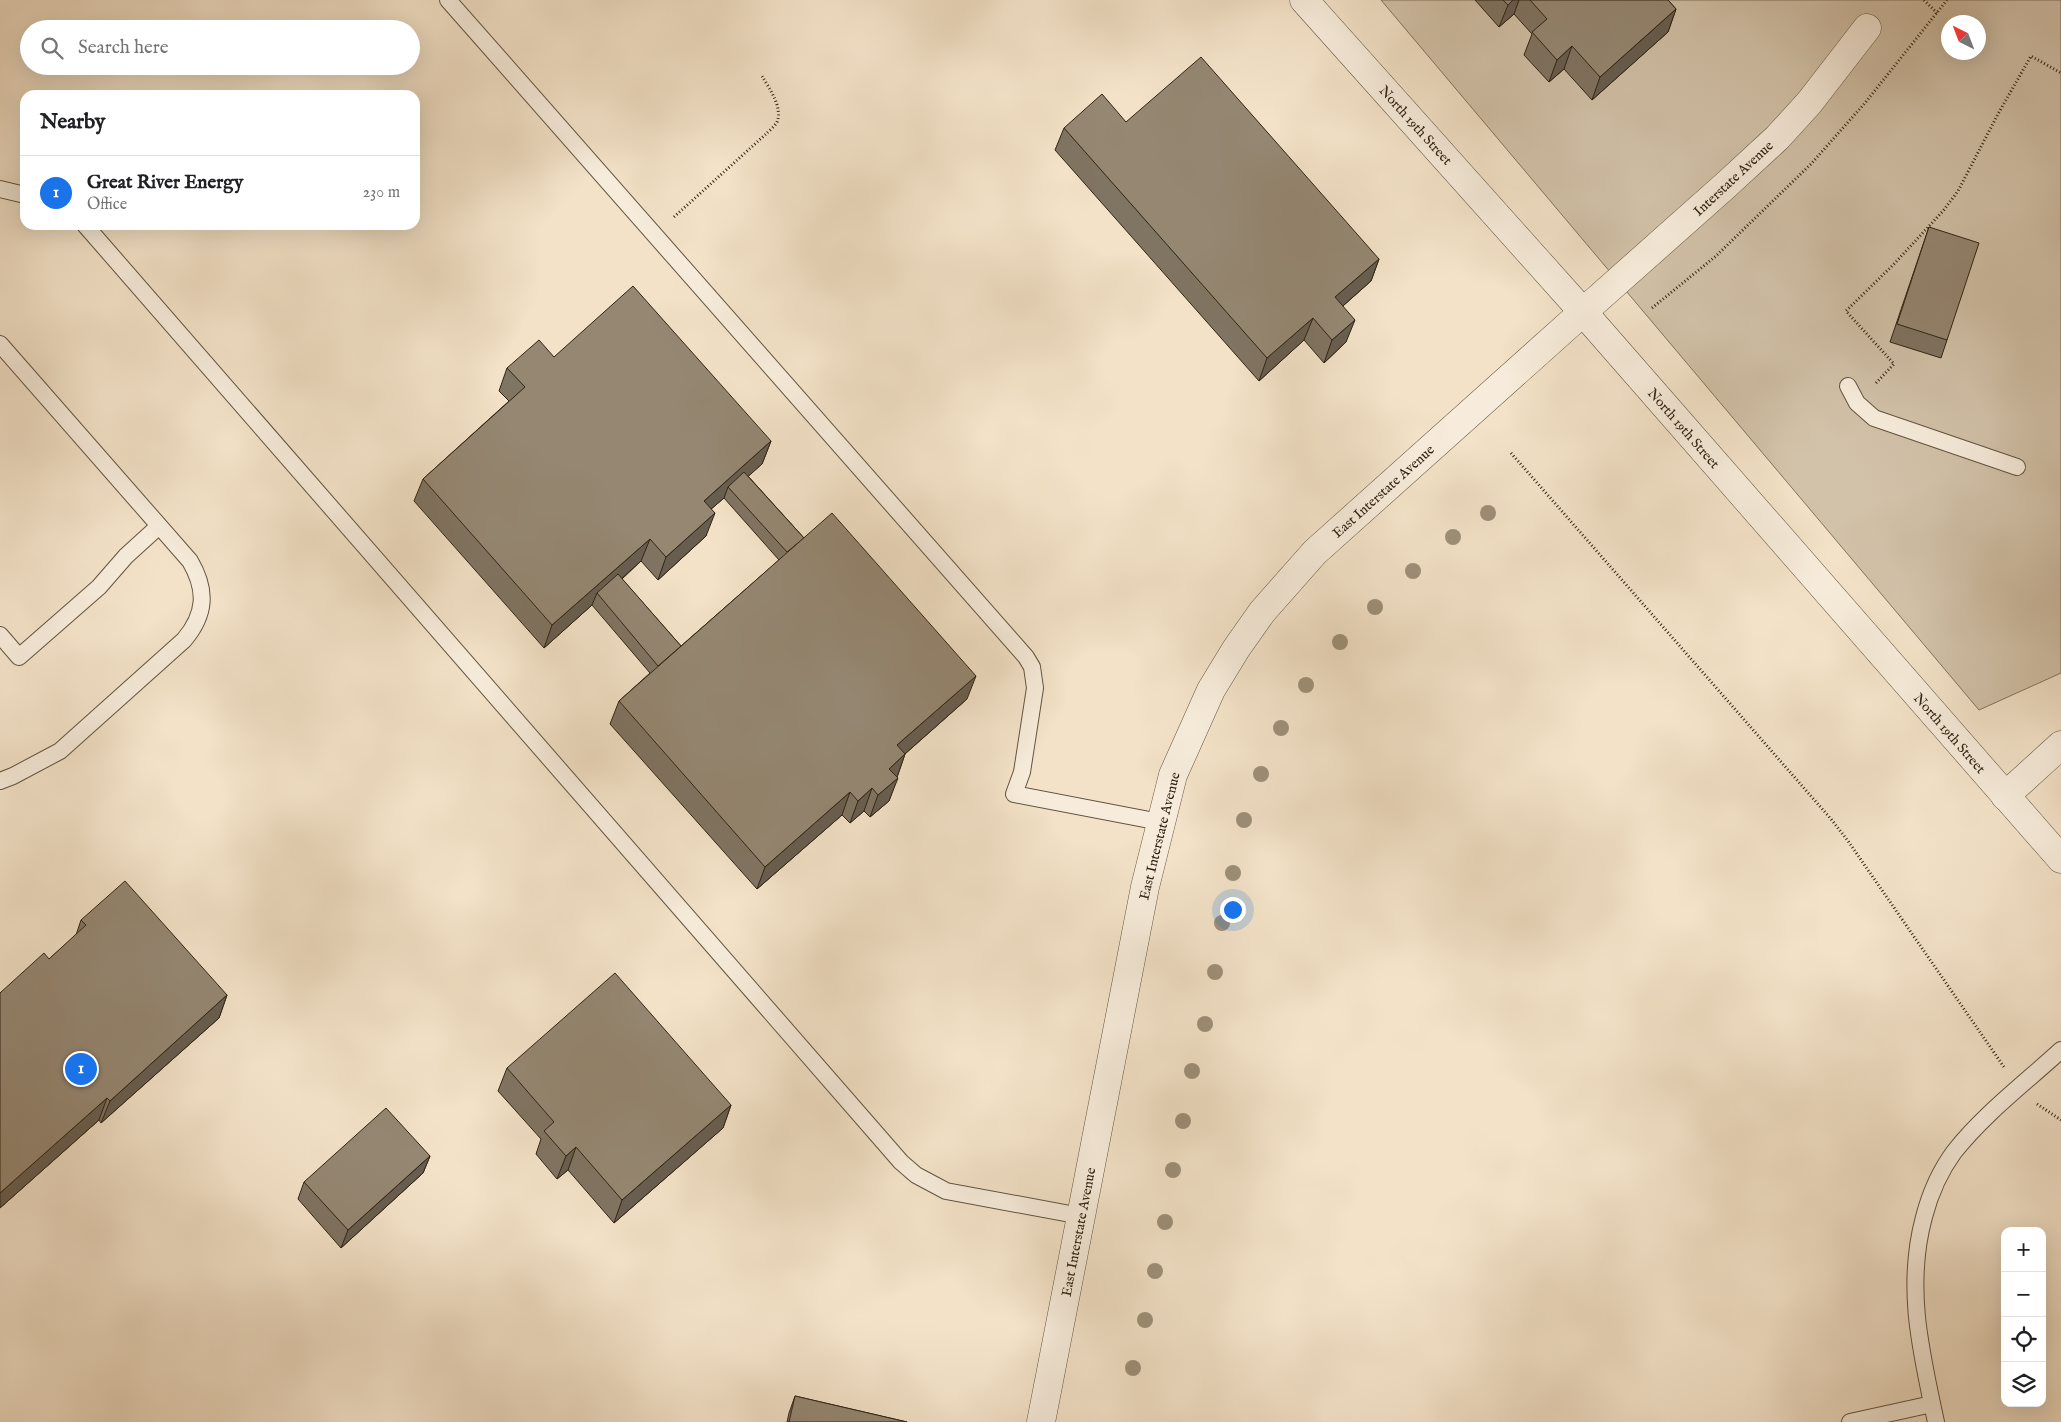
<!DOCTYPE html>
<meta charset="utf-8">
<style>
:root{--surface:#fff;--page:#f2f2f2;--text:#202124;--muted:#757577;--line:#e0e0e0;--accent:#1a73e8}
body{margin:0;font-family:"IM FELL English",serif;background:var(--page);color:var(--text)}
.controls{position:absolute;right:15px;bottom:15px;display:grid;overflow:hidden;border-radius:10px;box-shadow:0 5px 20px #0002}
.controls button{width:45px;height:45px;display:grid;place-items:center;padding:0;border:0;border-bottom:1px solid var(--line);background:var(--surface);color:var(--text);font:25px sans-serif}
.compass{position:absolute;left:1941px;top:15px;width:45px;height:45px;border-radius:50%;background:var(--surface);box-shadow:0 5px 20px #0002;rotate:318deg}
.you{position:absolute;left:1232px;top:909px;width:18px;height:18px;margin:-12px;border:4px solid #fff;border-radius:50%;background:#1a73e8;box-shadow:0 0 0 8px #1a73e833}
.badge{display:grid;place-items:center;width:32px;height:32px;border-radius:50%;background:var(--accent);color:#fff;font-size:16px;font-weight:700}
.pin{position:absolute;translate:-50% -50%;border:2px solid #fff;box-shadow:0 1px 5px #0006}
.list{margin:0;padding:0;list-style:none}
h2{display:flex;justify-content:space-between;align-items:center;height:65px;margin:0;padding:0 20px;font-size:21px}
h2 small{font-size:16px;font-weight:400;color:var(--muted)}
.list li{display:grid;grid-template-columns:32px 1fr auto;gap:15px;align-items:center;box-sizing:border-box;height:75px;padding:0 20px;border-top:1px solid var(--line)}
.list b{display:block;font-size:19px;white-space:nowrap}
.list p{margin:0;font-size:16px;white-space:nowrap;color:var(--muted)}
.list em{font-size:16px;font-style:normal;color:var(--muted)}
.icon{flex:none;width:28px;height:28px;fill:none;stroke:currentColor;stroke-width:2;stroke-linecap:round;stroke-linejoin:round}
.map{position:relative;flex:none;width:2061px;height:1422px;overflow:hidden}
.search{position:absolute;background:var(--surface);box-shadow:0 5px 20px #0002;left:20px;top:20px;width:400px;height:55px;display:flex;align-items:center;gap:12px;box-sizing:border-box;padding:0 18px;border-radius:28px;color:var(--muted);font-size:19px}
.panel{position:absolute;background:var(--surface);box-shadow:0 5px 20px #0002;left:20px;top:90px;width:400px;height:140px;border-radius:15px}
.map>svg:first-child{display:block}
</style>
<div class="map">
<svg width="2061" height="1422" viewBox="0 0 2061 1422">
<rect width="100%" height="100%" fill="#f3e2c8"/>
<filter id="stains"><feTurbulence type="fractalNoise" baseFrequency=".004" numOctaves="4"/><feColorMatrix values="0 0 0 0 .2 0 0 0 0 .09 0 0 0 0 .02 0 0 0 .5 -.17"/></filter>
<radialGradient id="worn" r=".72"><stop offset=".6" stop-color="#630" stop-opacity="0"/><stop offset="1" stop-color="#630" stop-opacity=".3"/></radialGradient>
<path fill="#d2c2a9" stroke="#81735e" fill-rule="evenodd" d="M1381,0H2061V673L1979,710ZM1948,22H1978V52H1948Z"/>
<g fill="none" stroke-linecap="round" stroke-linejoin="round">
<g stroke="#615441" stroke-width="18">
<g id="service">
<path d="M448,0L1026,657L1032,667L1035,688L1022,772L1014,794L1160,822"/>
<path d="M0,189L25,195"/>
<path d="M85,225L901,1162L916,1175L946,1191L1081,1216"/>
<path d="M0,344L190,561C207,590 206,614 184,640L60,751L13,776L0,781"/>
<path d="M1848,386L1857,403L1874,418L2017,467"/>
<path d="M0,635L19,657L99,587L126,556L159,526"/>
<path d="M1850,1422L1932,1404"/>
<path d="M1936,1422C1921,1352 1905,1287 1924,1217C1930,1194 1940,1171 1954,1152C1984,1114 2025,1083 2061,1050"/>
</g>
</g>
<g stroke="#615441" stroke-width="29">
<g id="minor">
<path d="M1583,312L1726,185L1777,138L1809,103L1867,28"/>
<path d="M2005,796L2061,745"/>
</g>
</g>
<g stroke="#615441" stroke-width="29">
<g id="tertiary">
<path d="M1304,0L1583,312L2061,859"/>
<path d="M1041,1422L1145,887L1173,775L1211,690L1236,649L1262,612L1315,552L1583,312"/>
</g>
</g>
<g stroke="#302414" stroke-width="3" stroke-dasharray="1 2.5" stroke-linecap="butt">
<path d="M1924,0L1937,13"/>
<path d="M674,217L766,134C769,131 775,126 777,122C783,107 769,88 762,76"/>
<path d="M1652,308L1716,256L1811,164L1865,103L1947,0"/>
<path d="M1876,383L1894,364L1846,311L1894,264L1943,211L1958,191L1998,114L2031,56L2061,73"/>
<path d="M1511,453L1831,819L1848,841L2004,1067"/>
<path d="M2037,1104L2061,1120"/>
</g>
<use href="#service" stroke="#f7ecdb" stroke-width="16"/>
<use href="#minor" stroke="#f7ecdb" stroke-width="28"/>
<use href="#tertiary" stroke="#f7ecdb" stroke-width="28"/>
</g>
<g fill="#9e9079">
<circle cx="1488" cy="513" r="8"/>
<circle cx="1453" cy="537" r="8"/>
<circle cx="1413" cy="571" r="8"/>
<circle cx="1375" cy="607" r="8"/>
<circle cx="1340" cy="642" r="8"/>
<circle cx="1306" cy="685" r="8"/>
<circle cx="1281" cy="728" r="8"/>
<circle cx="1261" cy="774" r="8"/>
<circle cx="1244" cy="820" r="8"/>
<circle cx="1233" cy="873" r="8"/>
<circle cx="1222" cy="923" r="8"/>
<circle cx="1215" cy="972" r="8"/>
<circle cx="1205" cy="1024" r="8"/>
<circle cx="1192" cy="1071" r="8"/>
<circle cx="1183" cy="1121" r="8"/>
<circle cx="1173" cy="1170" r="8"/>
<circle cx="1165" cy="1222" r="8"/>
<circle cx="1155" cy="1271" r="8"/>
<circle cx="1145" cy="1320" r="8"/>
<circle cx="1133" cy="1368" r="8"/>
</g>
<g fill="#807462" stroke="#302414" fill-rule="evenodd">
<path d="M1475,0H1668L1676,9L1668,32L1592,100L1564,69L1549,82L1524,55L1532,34L1514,14L1499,27Z"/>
<path d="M1126,122L1379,259L1371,281L1343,306L1346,342L1324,363L1304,340L1259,381L1055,150L1064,128Z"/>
<path d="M1929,227L1947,340L1941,358L1890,342Z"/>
<path d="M554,357L771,441L762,464L748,476L804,538L967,699L905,754L889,801L870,817L864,811L850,823L842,815L757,889L610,724L619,701L650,673L592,605L544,648L414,501L423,479L509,401L499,391L507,368ZM724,498L779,560L681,646L622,579L641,561L658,580L706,536L711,509Z"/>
<path d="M81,920L227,995L219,1018L101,1123L99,1120L0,1208V993L49,959L76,935Z"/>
<path d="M507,1068L731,1105L723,1128L614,1223L568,1170L557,1179L536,1154L541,1139L498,1091Z"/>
<path d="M430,1156L423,1173L341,1248L298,1199L304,1182Z"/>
<path d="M795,1396L907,1422H787L789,1413Z"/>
</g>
<g fill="#685e50" stroke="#302414">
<path d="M1513,0H1519L1514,14L1499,27L1508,5Z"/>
<path d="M1676,9L1668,32L1592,100L1600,77Z"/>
<path d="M1572,46L1564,69L1549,82L1557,60Z"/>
<path d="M1379,259L1371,281L1327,320L1335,297Z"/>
<path d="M1313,318L1304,340L1259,381L1267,358Z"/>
<path d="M1355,320L1346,342L1324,363L1332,340Z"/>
<path d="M771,441L762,464L732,491L728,487L724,498L695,523L704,501Z"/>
<path d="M715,513L706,536L658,580L666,557Z"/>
<path d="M650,539L641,561L601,597L597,593L592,605L544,648L552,625Z"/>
<path d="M976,676L967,699L889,768L897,745Z"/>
<path d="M905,754L897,777L881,791L889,769Z"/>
<path d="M898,778L889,801L870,817L878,795Z"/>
<path d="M872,788L864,811L850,823L858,801Z"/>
<path d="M850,792L842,815L757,889L765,867Z"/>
<path d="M227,995L219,1018L101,1123L110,1101Z"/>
<path d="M107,1098L99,1120L0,1208V1193Z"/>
<path d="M731,1105L723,1128L614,1223L622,1200Z"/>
<path d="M576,1147L568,1170L557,1179L566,1156Z"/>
<path d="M430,1156L423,1173L341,1248L348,1230Z"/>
</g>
<g fill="#958772" stroke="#302414">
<path d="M1503,0H1513L1508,5Z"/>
<path d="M1530,0H1668L1676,9L1600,77L1572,46L1557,60L1532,32L1547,19Z"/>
<path d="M1201,57L1379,259L1335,297L1355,320L1332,340L1313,318L1267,358L1064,128L1102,94L1126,122Z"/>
<path d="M1929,227L1979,243L1947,340L1897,324Z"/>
<path d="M633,286L771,441L704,501L715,513L666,557L650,539L552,625L423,479L525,387L507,368L539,340L554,357Z"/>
<path d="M744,472L804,538L787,552L728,487Z"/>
<path d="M832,513L976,676L897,745L905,754L889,769L898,778L878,795L872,788L858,801L850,792L765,867L619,701Z"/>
<path d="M618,574L681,646L658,666L597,593Z"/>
<path d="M125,881L227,995L110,1101L107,1098L0,1193V993L44,953L49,959L86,925L81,920Z"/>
<path d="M615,973L731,1105L622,1200L576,1147L566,1156L544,1131L554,1122L507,1068Z"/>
<path d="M386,1108L430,1156L348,1230L304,1182Z"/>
<path d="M795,1396L907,1422H789Z"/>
</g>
<g text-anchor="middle" stroke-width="4" stroke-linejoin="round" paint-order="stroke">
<g font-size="14" fill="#302414" stroke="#f7ecdb">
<text transform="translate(1416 125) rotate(48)" y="5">North 19th Street</text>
<text transform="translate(1733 178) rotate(-43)" y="5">Interstate Avenue</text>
<text transform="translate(1684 428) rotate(49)" y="5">North 19th Street</text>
<text transform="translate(1383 491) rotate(-42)" y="5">East Interstate Avenue</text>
<text transform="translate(1950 733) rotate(49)" y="5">North 19th Street</text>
<text transform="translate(1159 836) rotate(-76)" y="5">East Interstate Avenue</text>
<text transform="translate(1078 1232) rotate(-79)" y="5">East Interstate Avenue</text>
</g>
</g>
<rect width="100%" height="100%" filter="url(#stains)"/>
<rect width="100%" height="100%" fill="url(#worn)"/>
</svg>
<div class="controls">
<button>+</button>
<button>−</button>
<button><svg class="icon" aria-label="locate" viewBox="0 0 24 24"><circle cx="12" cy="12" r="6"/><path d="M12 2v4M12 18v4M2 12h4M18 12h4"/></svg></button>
<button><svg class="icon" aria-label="layers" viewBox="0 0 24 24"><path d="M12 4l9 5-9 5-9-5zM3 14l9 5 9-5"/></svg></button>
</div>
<svg class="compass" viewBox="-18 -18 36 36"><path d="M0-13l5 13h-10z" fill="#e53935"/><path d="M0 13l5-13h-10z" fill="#757577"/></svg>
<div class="you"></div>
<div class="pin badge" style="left:81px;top:1069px">1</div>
<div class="search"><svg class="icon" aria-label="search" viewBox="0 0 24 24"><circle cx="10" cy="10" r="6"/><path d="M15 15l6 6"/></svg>Search here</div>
<section class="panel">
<h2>Nearby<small></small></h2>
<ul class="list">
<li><span class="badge">1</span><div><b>Great River Energy</b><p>Office</p></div><em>230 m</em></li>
</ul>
</section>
</div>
